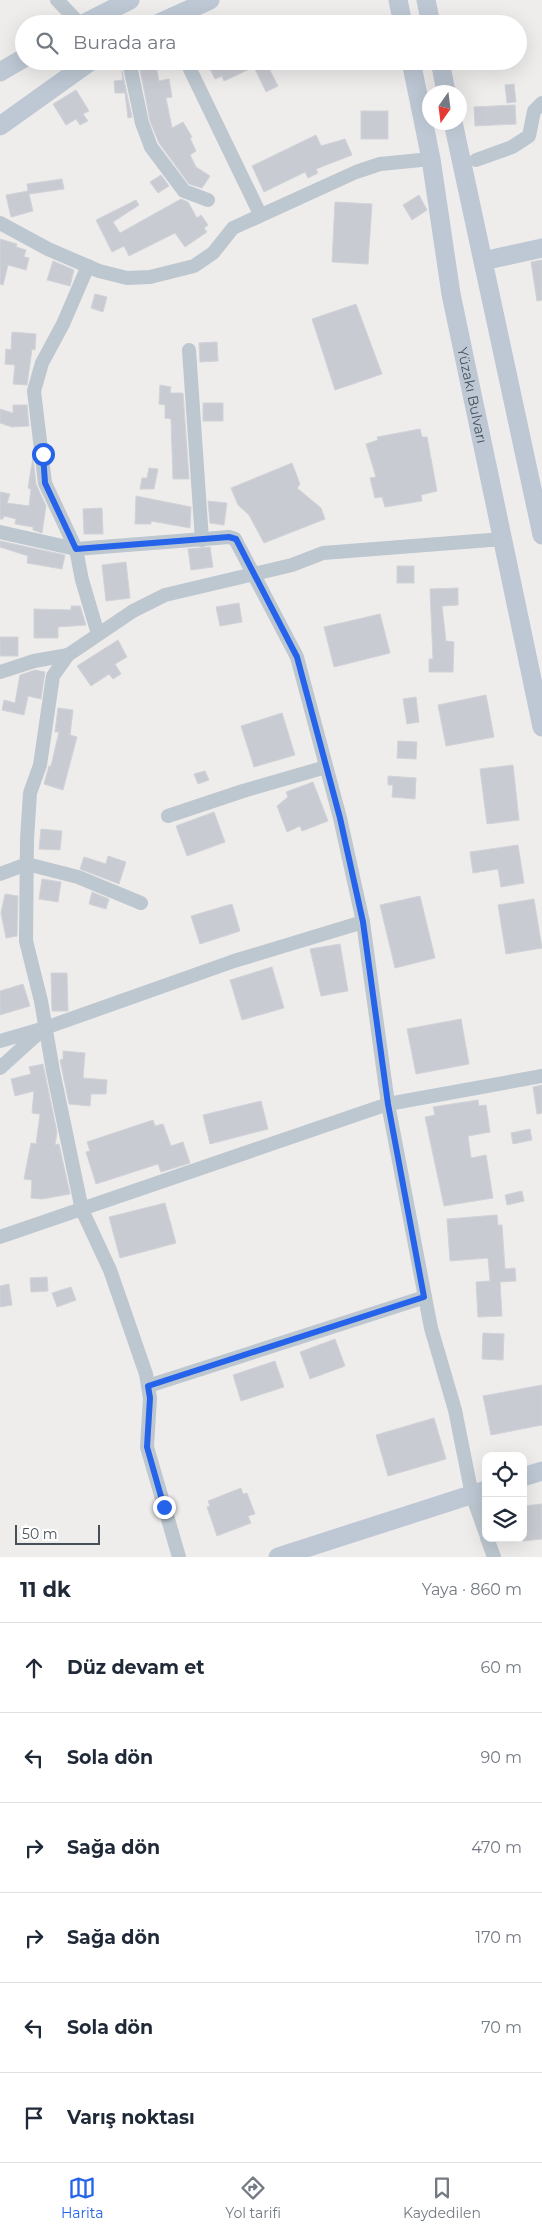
<!DOCTYPE html>
<html lang="tr">
<meta charset="utf-8">
<style>
:root{--surface:#fff;--page:#f6f6f7;--text:#1f2937;--muted:#747a83;--line:#e0e1e3;--accent:#2563eb}
body{margin:0;font-family:Montserrat,sans-serif;background:var(--page);color:var(--text)}
.controls{position:absolute;right:15px;bottom:15px;display:grid;overflow:hidden;border-radius:10px;box-shadow:0 5px 20px #0002}
.controls button{width:45px;height:45px;display:grid;place-items:center;padding:0;border:0;border-bottom:1px solid var(--line);background:var(--surface);color:var(--text);font:25px sans-serif}
.compass{position:absolute;left:422px;top:85px;width:45px;height:45px;border-radius:50%;background:var(--surface);box-shadow:0 5px 20px #0002;rotate:194deg}
.scale{position:absolute;left:15px;bottom:12px;width:85px;box-sizing:border-box;padding-left:5px;border:2px solid #45505a;border-top:0;font-size:14px;line-height:18px;white-space:nowrap;color:#45505a;-webkit-text-stroke:4px #fff;paint-order:stroke}
.stop{position:absolute;width:15px;height:15px;margin:-11px;border:4px solid #2563eb;border-radius:50%;background:#fff}
.stop.end{background:#2563eb;border-color:#fff;box-shadow:0 1px 5px #0008}
.list{margin:0;padding:0;list-style:none}
h2{display:flex;justify-content:space-between;align-items:center;height:65px;margin:0;padding:0 20px;font-size:21px}
h2 small{font-size:16px;font-weight:400;color:var(--muted)}
.list li{display:grid;grid-template-columns:32px 1fr auto;gap:15px;align-items:center;box-sizing:border-box;height:90px;padding:0 20px;border-top:1px solid var(--line)}
.list b{display:block;font-size:19px;white-space:nowrap}
.list em{font-size:16px;font-style:normal;color:var(--muted)}
.icon{flex:none;width:28px;height:28px;fill:none;stroke:currentColor;stroke-width:2;stroke-linecap:round;stroke-linejoin:round}
.map{position:relative;flex:none;width:542px;height:1557px;overflow:hidden}
.search{position:absolute;background:var(--surface);box-shadow:0 5px 20px #0002;left:15px;right:15px;top:15px;height:55px;display:flex;align-items:center;gap:12px;box-sizing:border-box;padding:0 18px;border-radius:28px;color:var(--muted);font-size:19px}
.sheet{height:605px;background:var(--surface)}
nav{display:flex;justify-content:space-around;align-items:center;box-sizing:border-box;height:70px;border-top:1px solid var(--line);background:var(--surface);font-size:14px;color:var(--muted)}
nav a{display:grid;justify-items:center;gap:2px}
nav .on{color:var(--accent)}
.map>svg:first-child{display:block}
</style>
<div class="map">
<svg width="542" height="1557" viewBox="0 0 542 1557">
<rect width="100%" height="100%" fill="#efecec"/>
<g fill="#c9cbd2" stroke="#d0d3d8">
<path d="M206,61H265L278,86L266,92L254,67L224,81L222,76L215,79Z"/>
<path d="M156,66L159,81L169,79L172,97L166,98L172,128L183,122L192,137L190,138L196,151L190,155L196,167L210,176L202,188L189,184L159,143L150,121L140,69Z"/>
<path d="M122,71L132,117L128,118L125,93H115L114,81L123,80Z"/>
<path d="M514,84L516,102L507,103L505,85Z"/>
<path d="M76,90L89,111L83,114L88,121L80,125L76,119L66,125L53,104Z"/>
<path d="M515,105L516,124L475,126L474,107Z"/>
<rect x="361" y="111" width="27" height="28"/>
<path d="M316,135L321,146L345,139L352,155L316,169L318,173L308,178L305,172L264,192L252,166Z"/>
<path d="M161,175L169,186L158,193L150,182Z"/>
<path d="M62,179L64,189L29,194L33,211L11,217L6,195L28,191L27,184Z"/>
<path d="M419,195L427,210L412,220L403,205Z"/>
<path d="M181,199L188,202L197,218L201,215L208,225L204,228L207,232L185,247L175,233L129,256L124,246L112,252L96,220L136,200L139,205L113,222L120,233Z"/>
<path d="M335,202L372,204L368,264L332,262Z"/>
<path d="M0,239L17,244L16,247L26,250L24,257L29,258L26,270L8,265L3,285L0,284Z"/>
<path d="M542,260V300L537,301L531,262Z"/>
<path d="M53,261L74,270L70,286L47,280Z"/>
<path d="M95,294L107,297L103,312L91,308Z"/>
<path d="M356,304L382,374L335,390L312,319Z"/>
<path d="M12,332L36,334L35,350L32,349L27,385L13,384L15,365L5,364L6,349L11,350Z"/>
<path d="M217,342L218,361L200,362L199,343Z"/>
<path d="M160,385L171,387L170,393H183L189,479H173L171,419L165,418V405L159,404Z"/>
<rect x="203" y="403" width="20" height="18"/>
<path d="M13,405H27L29,426L12,427L0,423V409L13,413Z"/>
<path d="M420,429L422,437H427L437,491L421,495L422,501L385,507L382,497L375,498L370,478L376,477L366,444L378,440L377,437Z"/>
<path d="M33,457L36,484L46,506L42,533L33,530V527L15,524L16,519L4,516L3,519H0V492L10,494L7,503L29,506L31,489L28,488Z"/>
<path d="M292,463L300,484L297,488L321,508L325,519L264,543L249,515L238,505L231,488Z"/>
<path d="M149,468L158,469L154,489H140L142,478H147Z"/>
<path d="M136,496L191,507L190,528L151,521V524H135Z"/>
<path d="M208,501L227,503L224,525L210,523Z"/>
<path d="M102,508L103,534H84L83,509Z"/>
<path d="M0,541L65,555L62,569L27,563L28,556L0,547Z"/>
<path d="M210,547L213,567L191,570L188,549Z"/>
<path d="M126,562L130,598L106,601L102,565Z"/>
<rect x="397" y="566" width="17" height="17"/>
<path d="M458,588V605L442,606L446,641L454,642L453,672H429V659H433L430,589Z"/>
<path d="M239,603L242,622L220,626L216,607Z"/>
<path d="M71,606H80L86,625L58,627V638H34V609L71,610Z"/>
<path d="M380,614L390,653L334,667L324,627Z"/>
<rect x="0" y="637" width="18" height="19"/>
<path d="M118,640L127,657L115,664L121,674L113,679L109,674L91,686L77,666Z"/>
<path d="M35,670L45,672L41,699L28,696L24,715L2,710L4,700L15,703L20,675Z"/>
<path d="M486,695L494,737L446,746L438,705Z"/>
<path d="M416,697L419,722L407,724L403,699Z"/>
<path d="M58,708L73,710L70,735L77,737L63,790L44,784L49,766H51L59,732H55Z"/>
<path d="M282,713L295,755L254,767L241,726Z"/>
<path d="M398,741L417,742L416,759L397,758Z"/>
<path d="M513,765L519,820L487,824L480,769Z"/>
<path d="M205,771L209,780L198,784L194,774Z"/>
<path d="M388,776L416,778L415,799L392,797L393,785H388Z"/>
<path d="M313,782L328,821L302,831L300,826L287,832L277,806L288,797L286,792Z"/>
<path d="M214,812L225,842L187,856L176,826Z"/>
<path d="M41,829L62,831L60,850L39,849Z"/>
<path d="M518,845L524,883L501,887L498,869L473,873L470,852Z"/>
<path d="M108,856L126,862L119,884L80,869L84,857L106,864Z"/>
<path d="M42,879L61,882L58,902L39,899Z"/>
<path d="M92,892L109,899L106,909L89,904Z"/>
<path d="M5,894L18,896L17,936L6,938L1,913Z"/>
<path d="M420,896L435,958L395,968L380,905Z"/>
<path d="M534,899L542,948L506,954L498,905Z"/>
<path d="M232,904L240,931L200,944L191,916Z"/>
<path d="M340,944L348,991L321,996L310,949Z"/>
<path d="M272,967L284,1008L242,1020L230,980Z"/>
<path d="M51,973H67L68,1011H52Z"/>
<path d="M23,984L30,1006L0,1015V991Z"/>
<path d="M461,1019L469,1064L416,1074L407,1029Z"/>
<path d="M63,1051L85,1053L83,1078L107,1080L106,1094H91L90,1106L69,1104L60,1060L63,1059Z"/>
<path d="M43,1064L57,1132L55,1145L59,1144L70,1194L42,1199L31,1198L32,1180L24,1179L31,1143L36,1144L40,1114L32,1113L34,1091L15,1096L11,1079L31,1074L29,1067Z"/>
<path d="M542,1085V1113L537,1114L533,1087Z"/>
<path d="M478,1100L479,1106L486,1105L490,1132L468,1136L471,1158L486,1155L493,1198L444,1206L425,1117L435,1115L433,1107Z"/>
<path d="M261,1101L268,1129L210,1144L203,1115Z"/>
<path d="M153,1120L155,1126L163,1124L171,1146L183,1142L190,1163L161,1172L158,1164L96,1184L86,1152L90,1151L87,1142Z"/>
<path d="M530,1129L532,1140L513,1144L511,1133Z"/>
<path d="M522,1191L524,1201L507,1205L505,1195Z"/>
<path d="M165,1203L176,1243L120,1258L109,1217Z"/>
<path d="M497,1215L498,1225H502L505,1269L515,1268L516,1281L500,1282L502,1316L478,1317L476,1282L490,1281L488,1258L450,1261L447,1219Z"/>
<path d="M47,1277L48,1291L31,1292L30,1278Z"/>
<path d="M9,1284L12,1305L0,1307V1286Z"/>
<path d="M71,1287L76,1300L57,1307L52,1293Z"/>
<path d="M483,1333L504,1334L503,1360L482,1359Z"/>
<path d="M335,1339L345,1366L310,1379L300,1352Z"/>
<path d="M275,1361L284,1387L241,1401L233,1375Z"/>
<path d="M542,1385V1425L491,1435L483,1396Z"/>
<path d="M434,1418L446,1459L388,1476L376,1435Z"/>
<path d="M241,1488L243,1494L247,1493L255,1514L248,1516L251,1523L217,1536L207,1507L210,1506L208,1501Z"/>
<path d="M542,1504V1539L523,1541V1506Z"/>
</g>
<g fill="none" stroke-linecap="round" stroke-linejoin="round">
<g stroke="#bdc7cf" stroke-width="14">
<path d="M57,0L80,24"/>
<path d="M129,61L142,123L151,147L184,191L208,200"/>
<path d="M186,61L260,214"/>
<path d="M476,160L512,147L529,136L534,111L542,103"/>
<path d="M0,223L48,249L99,271L127,278L150,277L194,266L213,253L233,228L356,172L380,164L431,159"/>
<path d="M88,266L63,324L42,363L34,391L45,483L76,549L82,580L98,634"/>
<path d="M189,350L202,540"/>
<path d="M0,532L76,549L229,537L235,539L297,657L340,818L363,922L388,1104L425,1297L431,1328L455,1410L472,1495L486,1534"/>
<path d="M0,672L34,661L68,655"/>
<path d="M168,816L243,791L326,767"/>
<path d="M0,874L27,864L78,877L141,903"/>
<path d="M0,1041L45,1028L234,961L363,922"/>
<path d="M0,1068L42,1030"/>
<path d="M0,1237L388,1104L542,1076"/>
<path d="M148,1386L425,1297"/>
<path d="M487,1538L494,1557"/>
<path d="M179,1557L147,1447L150,1398L146,1374L110,1270L82,1210L53,1071L41,1001L26,941L27,839L30,793L40,765L53,676L68,655L133,611L165,595L292,565L323,553L503,539"/>
</g>
<g stroke="#bdc8d4" stroke-width="19">
<path d="M398,0L403,24"/>
<path d="M426,0L431,24"/>
<path d="M83,24L130,0"/>
<path d="M157,24L210,0"/>
<path id="s1" d="M411,61L431,159L451,294L542,727"/>
<path d="M440,61L446,92"/>
<path d="M0,72L24,58"/>
<path d="M453,122L542,535"/>
<path d="M0,126L91,61"/>
<path d="M483,261L542,248"/>
<path d="M523,1477L542,1471"/>
<path d="M278,1557L486,1490"/>
</g>
</g>
<g fill="none" stroke-linecap="round" stroke-linejoin="round">
<path stroke="#2563eb" stroke-width="6" d="M43,454L45,483L76,549L229,537L236,539L297,657L340,818L363,922L388,1104L424,1297L148,1386L150,1398L147,1447L164,1507"/>
</g>
<g text-anchor="middle" stroke-width="4" stroke-linejoin="round" paint-order="stroke">
<g font-size="14" fill="#45505a" stroke="#fff">
<text dy="5" stroke="none"><textPath href="#s1" startOffset="340">Yüzakı Bulvarı</textPath></text>
</g>
</g>
</svg>
<div class="controls">
<button><svg class="icon" aria-label="locate" viewBox="0 0 24 24"><circle cx="12" cy="12" r="6"/><path d="M12 2v4M12 18v4M2 12h4M18 12h4"/></svg></button>
<button><svg class="icon" aria-label="layers" viewBox="0 0 24 24"><path d="M12 4l9 5-9 5-9-5zM3 14l9 5 9-5"/></svg></button>
</div>
<svg class="compass" viewBox="-18 -18 36 36"><path d="M0-13l5 13h-10z" fill="#e53935"/><path d="M0 13l5-13h-10z" fill="#747a83"/></svg>
<div class="scale">50 m</div>
<div class="stop" style="left:43px;top:454px"></div>
<div class="stop end" style="left:164px;top:1507px"></div>
<div class="search"><svg class="icon" aria-label="search" viewBox="0 0 24 24"><circle cx="10" cy="10" r="6"/><path d="M15 15l6 6"/></svg>Burada ara</div>
</div>
<section class="sheet">
<h2>11 dk<small>Yaya · 860 m</small></h2>
<ul class="list">
<li><svg class="icon" aria-label="ahead" viewBox="0 0 24 24"><path d="M12 20V5M6 11l6-6 6 6"/></svg><div><b>Düz devam et</b></div><em>60 m</em></li>
<li><svg class="icon" aria-label="left" viewBox="0 0 24 24"><path d="M17 20v-9H6M10 6l-5 5 5 5"/></svg><div><b>Sola dön</b></div><em>90 m</em></li>
<li><svg class="icon" aria-label="right" viewBox="0 0 24 24"><path d="M7 20v-9h11M14 6l5 5-5 5"/></svg><div><b>Sağa dön</b></div><em>470 m</em></li>
<li><svg class="icon" aria-label="right" viewBox="0 0 24 24"><path d="M7 20v-9h11M14 6l5 5-5 5"/></svg><div><b>Sağa dön</b></div><em>170 m</em></li>
<li><svg class="icon" aria-label="left" viewBox="0 0 24 24"><path d="M17 20v-9H6M10 6l-5 5 5 5"/></svg><div><b>Sola dön</b></div><em>70 m</em></li>
<li><svg class="icon" aria-label="arrive" viewBox="0 0 24 24"><path d="M6 21V4h12l-3 4 3 4H6"/></svg><div><b>Varış noktası</b></div></li>
</ul>
</section>
<nav>
<a class="on"><svg class="icon" aria-label="map" viewBox="0 0 24 24"><path d="M3 6l6-2 6 2 6-2v14l-6 2-6-2-6 2zM9 4v14M15 6v14"/></svg>Harita</a>
<a><svg class="icon" aria-label="directions" viewBox="0 0 24 24"><path d="M12 3l9 9-9 9-9-9zM9 14v-3h6M13 9l2 2-2 2"/></svg>Yol tarifi</a>
<a><svg class="icon" aria-label="saved" viewBox="0 0 24 24"><path d="M7 4h10v16l-5-4-5 4z"/></svg>Kaydedilen</a>
</nav>
